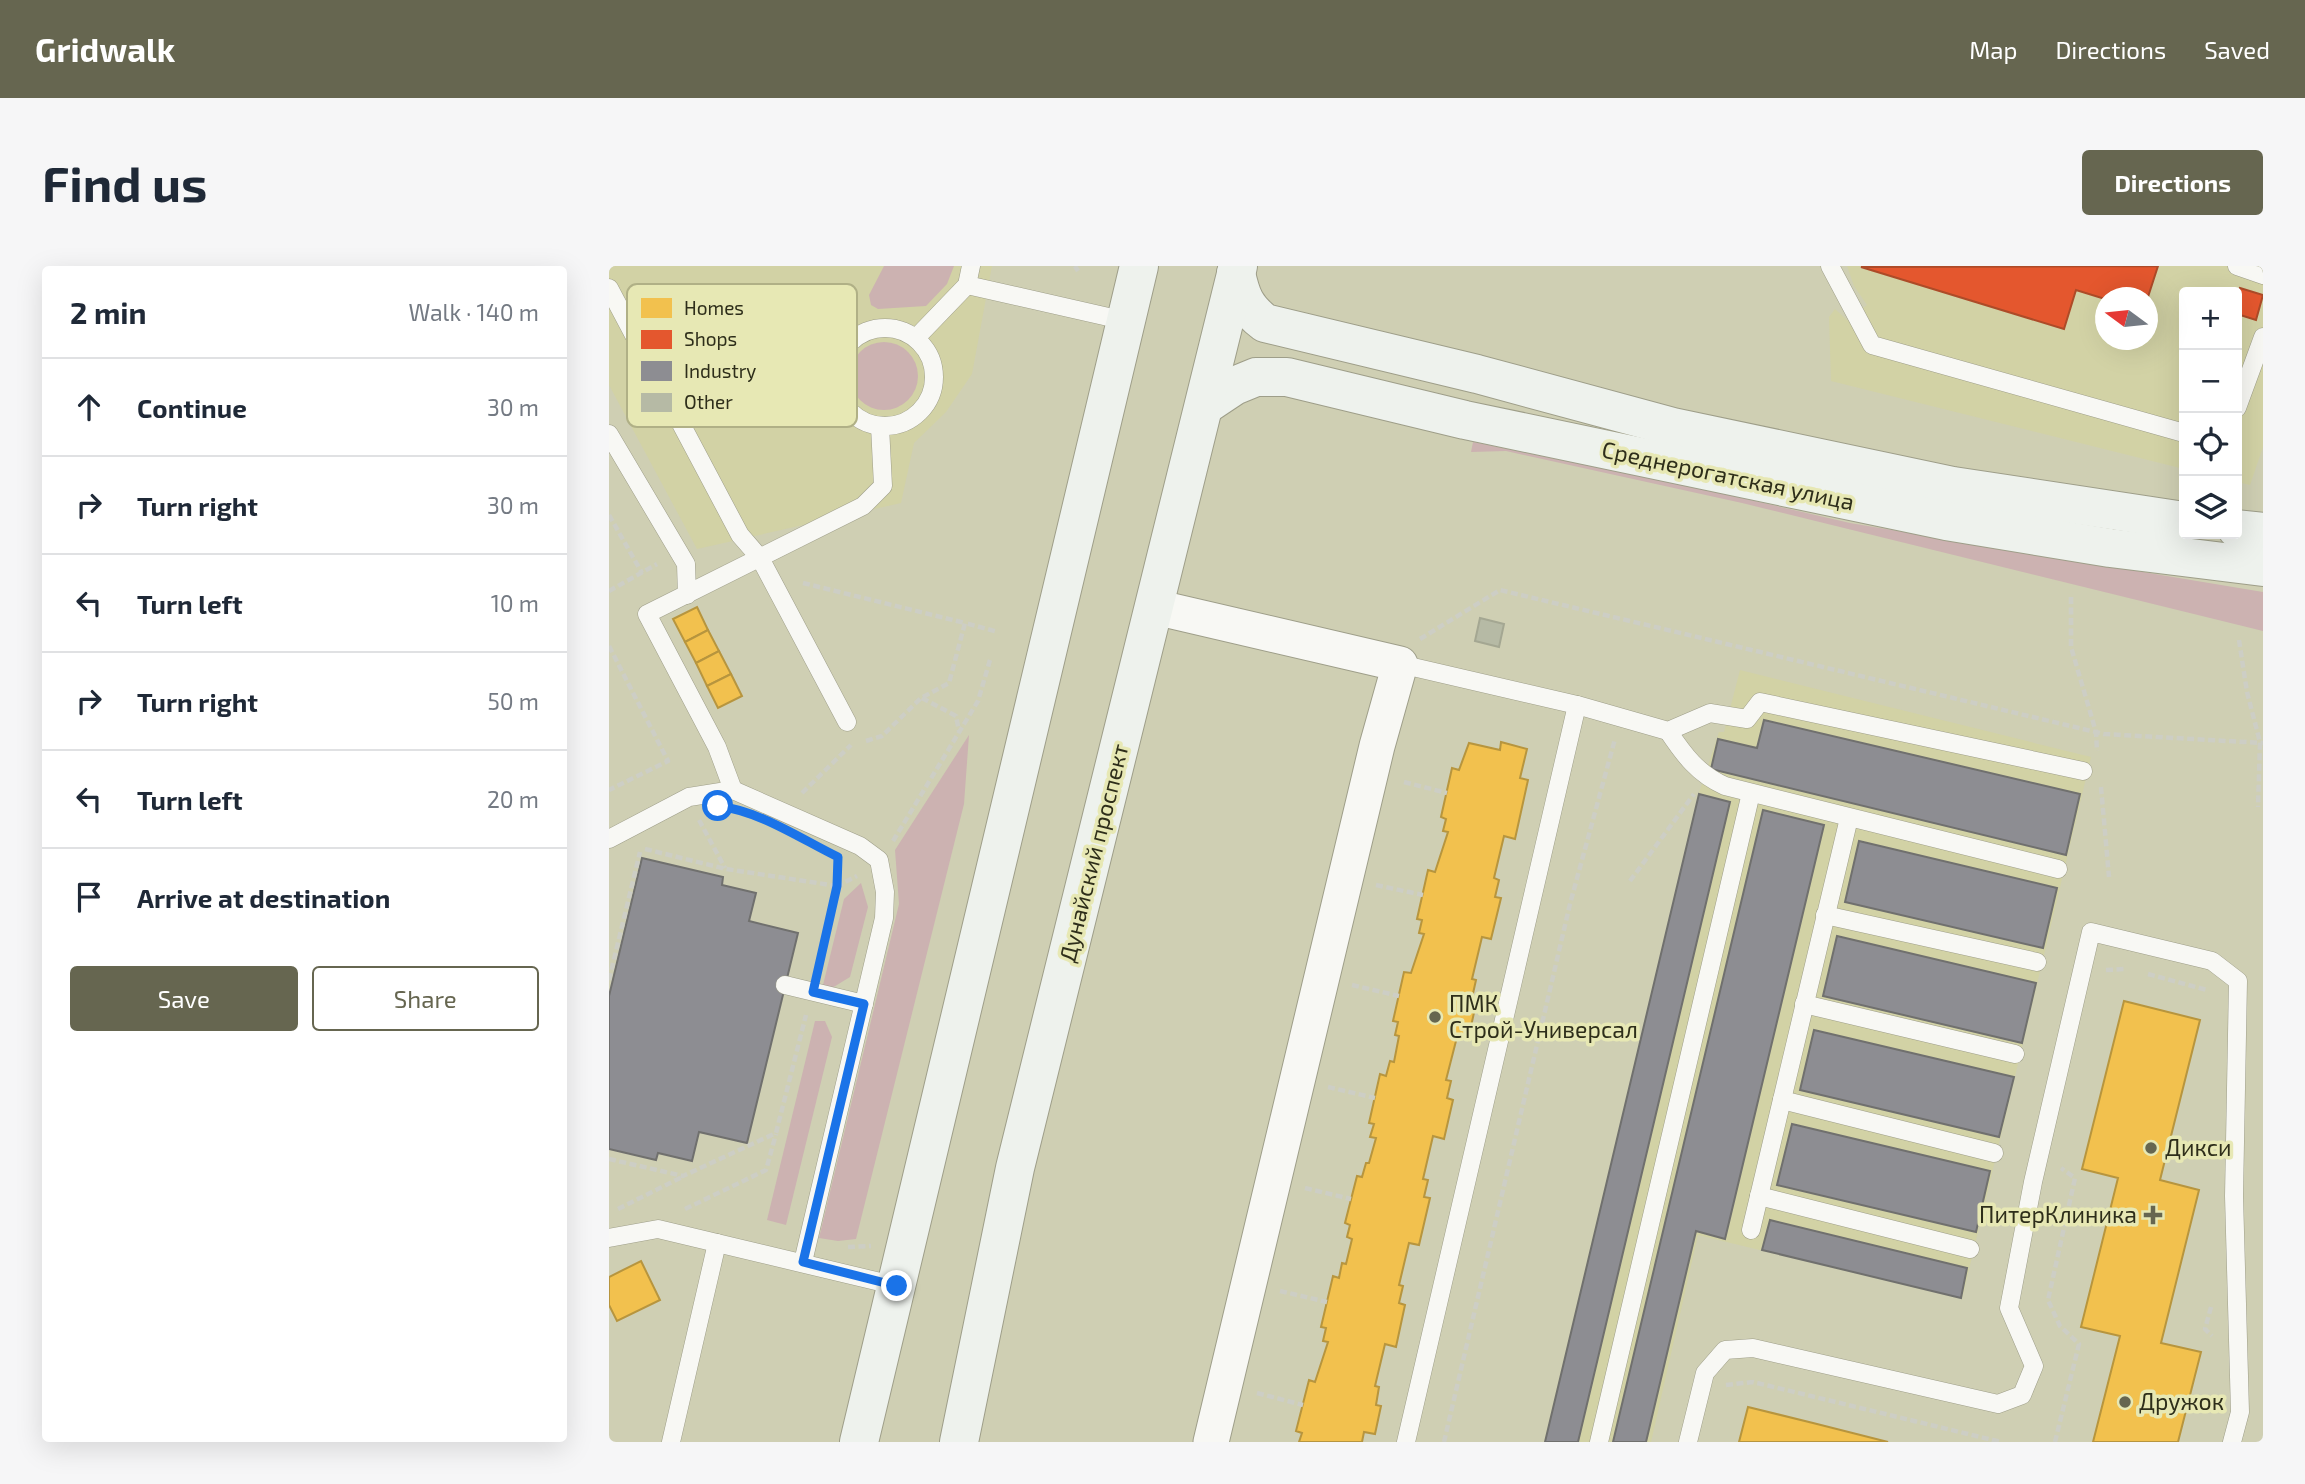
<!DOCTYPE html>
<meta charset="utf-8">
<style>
:root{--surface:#fff;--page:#f6f6f7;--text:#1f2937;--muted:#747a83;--line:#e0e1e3;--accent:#666650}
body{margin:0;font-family:"Exo 2",sans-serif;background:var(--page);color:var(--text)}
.controls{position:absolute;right:21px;top:21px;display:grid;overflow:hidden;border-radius:7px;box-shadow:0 7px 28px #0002}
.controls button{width:63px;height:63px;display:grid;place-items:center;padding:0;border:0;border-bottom:2px solid var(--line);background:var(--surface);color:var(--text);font:35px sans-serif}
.compass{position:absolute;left:1486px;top:21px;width:63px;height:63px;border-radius:50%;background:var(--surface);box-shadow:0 7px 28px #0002;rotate:285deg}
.stop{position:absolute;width:21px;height:21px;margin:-16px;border:5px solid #1a73e8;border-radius:50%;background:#fff}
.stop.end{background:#1a73e8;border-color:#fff;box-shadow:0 2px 7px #0008}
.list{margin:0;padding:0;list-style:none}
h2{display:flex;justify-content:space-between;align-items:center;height:91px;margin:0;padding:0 28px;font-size:30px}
h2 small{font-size:23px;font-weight:400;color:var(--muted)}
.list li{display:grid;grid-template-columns:46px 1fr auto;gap:21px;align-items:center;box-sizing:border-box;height:98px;padding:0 28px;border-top:2px solid var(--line)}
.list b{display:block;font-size:26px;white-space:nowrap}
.list em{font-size:23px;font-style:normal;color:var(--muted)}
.actions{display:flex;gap:14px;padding:21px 28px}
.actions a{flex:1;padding:16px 0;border:2px solid var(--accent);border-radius:7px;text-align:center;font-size:24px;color:var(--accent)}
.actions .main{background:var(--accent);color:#fff}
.icon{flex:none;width:38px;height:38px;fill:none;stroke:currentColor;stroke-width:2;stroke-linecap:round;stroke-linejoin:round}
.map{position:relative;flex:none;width:1654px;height:1176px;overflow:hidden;border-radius:7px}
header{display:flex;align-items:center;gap:42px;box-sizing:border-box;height:98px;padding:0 35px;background:var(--accent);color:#fff}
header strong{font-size:33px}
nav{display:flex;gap:38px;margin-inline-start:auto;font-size:24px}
.intro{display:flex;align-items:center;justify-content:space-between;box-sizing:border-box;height:168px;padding:0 42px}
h1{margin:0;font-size:49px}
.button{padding:18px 32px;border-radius:7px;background:var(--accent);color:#fff;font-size:24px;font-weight:700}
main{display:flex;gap:42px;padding:0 42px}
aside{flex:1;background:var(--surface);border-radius:7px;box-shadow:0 7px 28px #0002}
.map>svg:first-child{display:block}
</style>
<header>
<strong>Gridwalk</strong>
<nav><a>Map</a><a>Directions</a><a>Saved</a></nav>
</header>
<div class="intro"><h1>Find us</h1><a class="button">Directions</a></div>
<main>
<aside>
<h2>2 min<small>Walk · 140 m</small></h2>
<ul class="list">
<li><svg class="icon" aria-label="ahead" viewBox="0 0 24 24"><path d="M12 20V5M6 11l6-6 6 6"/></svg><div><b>Continue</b></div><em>30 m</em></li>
<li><svg class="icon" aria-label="right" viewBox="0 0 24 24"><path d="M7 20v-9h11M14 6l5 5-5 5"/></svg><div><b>Turn right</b></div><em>30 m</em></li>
<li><svg class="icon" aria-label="left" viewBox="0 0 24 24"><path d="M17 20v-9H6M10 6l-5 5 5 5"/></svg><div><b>Turn left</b></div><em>10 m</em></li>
<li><svg class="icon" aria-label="right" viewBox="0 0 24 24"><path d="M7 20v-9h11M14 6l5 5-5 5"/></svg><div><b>Turn right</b></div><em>50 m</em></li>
<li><svg class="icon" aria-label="left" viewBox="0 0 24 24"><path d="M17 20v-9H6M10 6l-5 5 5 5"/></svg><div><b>Turn left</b></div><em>20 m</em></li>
<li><svg class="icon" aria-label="arrive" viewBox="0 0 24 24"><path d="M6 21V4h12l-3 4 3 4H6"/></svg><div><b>Arrive at destination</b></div></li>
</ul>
<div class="actions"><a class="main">Save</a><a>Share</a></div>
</aside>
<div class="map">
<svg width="1654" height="1176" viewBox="0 0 1654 1176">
<rect width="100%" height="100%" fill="#cfcfb3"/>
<g fill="#d2d2a5" fill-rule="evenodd">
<path d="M0,0H383L363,108L337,146L305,177L292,237L88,283L0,119Z"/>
<path d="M1238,0H1654V181L1641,219L1628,216V26H1575V203L1222,115L1220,51L1226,43L1238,54L1258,39L1245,20ZM1496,32H1538V74H1496Z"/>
<path d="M1131,404L1482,491L1353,1033L1089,969L1042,1176H935L1090,527L1110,466H1115Z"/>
</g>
<g fill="#ccb2b1">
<path d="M275,0H345L338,18L317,40L269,43L262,39L260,29Z"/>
<circle cx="275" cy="110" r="34"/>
<path d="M864,176L1085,221L1241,257L1654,326V365L1133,237L897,185L862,186Z"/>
<path d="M360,469L355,538L247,973L229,975L210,972L290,638L286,584Z"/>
<path d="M252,617L259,641L241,711L223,722L214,719L235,633Z"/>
<path d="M206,755H216L223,771L177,959L158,954Z"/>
</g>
<g fill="#f2c14e" stroke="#b7953e" stroke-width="2">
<path d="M88,341L99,364L76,376L64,353Z"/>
<path d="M99,364L110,385L87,397L76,376Z"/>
<path d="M110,385L122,408L98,420L87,397Z"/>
<path d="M122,408L133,430L109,442L98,420Z"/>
<path d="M892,476L918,483L911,512L919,514L906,573L895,570L885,612L890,614L886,631L892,632L882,673L873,671L863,713L867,714L863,732L868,733L859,774L848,771L837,814L842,815L838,832L844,834L835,873L824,870L814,913L819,914L815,931L821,932L810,979L800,977L790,1019L794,1020L790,1037L796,1039L787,1081L776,1078L766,1120L770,1121L767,1139L772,1140L766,1168L755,1166L753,1176H690L693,1167L687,1165L700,1114L706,1116L719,1076L714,1075L717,1062L712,1061L724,1010L730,1012L733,997L737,998L743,973L738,971L741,959L736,957L748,910L753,911L757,897H760L767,872L761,871L765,858L760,857L771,808L777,810L781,795L785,796L790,770L786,769L789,756L784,755L795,706L802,707L815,668L810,667L813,654L808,653L819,604L826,606L839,566L834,565L837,553L832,551L843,502L850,504L860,477L891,484Z"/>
<path d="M1515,735L1591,754L1551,914L1590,924L1552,1077L1592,1086L1569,1176H1484L1511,1070L1472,1061L1509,912L1473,903Z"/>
<path d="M32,995L51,1034L8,1055L0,1039V1011Z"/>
<path d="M1139,1141L1204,1157L1279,1176H1130Z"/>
</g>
<g fill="#e4572e" stroke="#ad4b28" stroke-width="2">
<path d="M1549,0L1538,34V32L1496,33L1467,24L1455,63L1252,1Z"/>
<path d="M1631,22L1654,29L1647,54L1628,48Z"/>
</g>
<g fill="#8d8d92" stroke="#70706e" stroke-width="2">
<path d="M1155,454L1471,528L1457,589L1102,503L1109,473L1148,482Z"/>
<path d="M1090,528L1121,536L969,1176H936Z"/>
<path d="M1154,544L1215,559L1116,973L1087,965L1037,1176H1004Z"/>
<path d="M1250,575L1448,622L1434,682L1236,636Z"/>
<path d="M33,592L114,611L113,619L147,627L140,655L189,667L138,877L90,866L83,895L49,887L47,894L0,883V730Z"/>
<path d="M1228,670L1427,717L1413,777L1214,730Z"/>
<path d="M1205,764L1405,811L1390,871L1191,824Z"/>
<path d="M1183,858L1381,905L1367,966L1168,919Z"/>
<path d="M1161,954L1358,1002L1352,1032L1153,984Z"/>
</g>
<path fill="#b6baa5" stroke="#a4a792" stroke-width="2" d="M871,352L895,358L890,381L866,375Z"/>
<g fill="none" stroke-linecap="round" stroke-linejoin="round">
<g stroke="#9e9e89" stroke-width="19">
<g id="lane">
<path d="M1221,0L1263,79L1575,167"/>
<path d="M1628,0L1654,9"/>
<path d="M358,19L517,55"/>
<path d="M0,22L131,269L151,292L238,456"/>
<circle cx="276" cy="111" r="49"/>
<path d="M307,72L358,19L362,0"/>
<path d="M1628,142L1654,71"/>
<path d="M0,168L77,298L78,329"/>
<path d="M791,398L968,439L1059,465L1101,447L1138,453L1151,436L1474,505"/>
<path d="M1059,465C1075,489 1089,508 1116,520L1449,603"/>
<path d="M124,524L251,580L270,594L276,626L275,652L194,996"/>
<path d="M0,573L80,531L124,524L108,481L38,348L254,240L274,220L271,160"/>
<path d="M1216,649L1428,696"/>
<path d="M176,719L255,738"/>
<path d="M1195,738L1406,788"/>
<path d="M1173,834L1385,887"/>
<path d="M1150,930L1361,983"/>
<path d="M1142,964L1240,552"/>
<path d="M0,972L49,963L288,1020"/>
<path d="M62,1176L108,977"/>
<path d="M797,1176L968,439"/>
<path d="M990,1176L1142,527"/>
<path d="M1079,1176L1096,1107L1116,1084L1144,1082L1389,1138L1413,1129L1425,1100L1400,1042L1424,916L1482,666L1603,695L1629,715L1625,930L1631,1146L1623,1176"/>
</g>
</g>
<g stroke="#9e9e89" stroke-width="37">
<path id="street" d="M546,341L791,398L768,480L602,1176"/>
</g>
<g stroke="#9e9e89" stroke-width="40">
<g id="secondary">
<path d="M627,7C632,30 636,42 656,57L868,108L1064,161L1344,220L1575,255"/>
<path d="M595,140L625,120L647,111H678L856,154L1337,255L1501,282L1654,301"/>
<path d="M1628,263L1654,266"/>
<path d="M250,1176L530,0"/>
<path d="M350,1176L406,902L629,0"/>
</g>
</g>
<g stroke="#cdcec5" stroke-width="4.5" stroke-dasharray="7 3.5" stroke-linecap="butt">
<path d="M466,0L469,5"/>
<path d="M0,249L33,307"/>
<path d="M194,317L356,357"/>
<path d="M0,325L48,298"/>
<path d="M1462,331V381L1487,466L1488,485"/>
<path d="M811,373L891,324L1495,468L1654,477"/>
<path d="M1630,374L1638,426L1651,476L1649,541"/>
<path d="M0,380L59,495L0,524"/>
<path d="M313,432L347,450L350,465"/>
<path d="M257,475L273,470L312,432L340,417L356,357L389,366"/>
<path d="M795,516L838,527"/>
<path d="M1492,521L1500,611"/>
<path d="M193,527L242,479"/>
<path d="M90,554L116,602"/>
<path d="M284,575L369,435L381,394"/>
<path d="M36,583L117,603L228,620L209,704"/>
<path d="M229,598L228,620L248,610"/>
<path d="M1021,615L1085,528"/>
<path d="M767,619L814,629"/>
<path d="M1497,704L1516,703"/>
<path d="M1539,708L1598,724"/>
<path d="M0,714L31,586"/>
<path d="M743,719L790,730"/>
<path d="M719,821L766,832"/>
<path d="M0,893L74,910L167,867L197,749"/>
<path d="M696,922L742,933"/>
<path d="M9,943L73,911"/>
<path d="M76,943L157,904L167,868"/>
<path d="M239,981L262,980"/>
<path d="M671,1025L718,1036"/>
<path d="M1602,1041L1596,1063L1603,1070"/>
<path d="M1117,1119L1144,1116L1392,1176"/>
<path d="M648,1127L694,1139"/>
<path d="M835,1176L961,638L1006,473"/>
<path d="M1446,1176L1470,1078L1451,1060L1439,1034L1466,912L1452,902"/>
</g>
<use href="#lane" stroke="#f8f8f4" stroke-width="18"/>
<use href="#street" stroke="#f8f8f4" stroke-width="35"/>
<use href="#secondary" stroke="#eef2ed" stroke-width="38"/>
</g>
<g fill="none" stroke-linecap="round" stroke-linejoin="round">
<path stroke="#1a73e8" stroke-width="9" d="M109,540C151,545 192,573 229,591L228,620L204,726L255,738L194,996L288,1020"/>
</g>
<g fill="#666650" stroke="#e7e8b4" stroke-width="2.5">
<circle cx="826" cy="751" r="7"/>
<circle cx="1542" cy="882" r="7"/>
<path d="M1540.5 938.5h7v7h7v7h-7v7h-7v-7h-7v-7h7z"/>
<circle cx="1516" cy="1136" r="7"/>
</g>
<g text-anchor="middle" stroke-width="7" stroke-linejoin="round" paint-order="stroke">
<g font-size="23" fill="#2e2e1a" stroke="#e7e8b4">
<text transform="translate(1119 210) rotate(12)" y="8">Среднерогатская улица</text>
<text transform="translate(485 587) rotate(-76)" y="8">Дунайский проспект</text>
</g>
<g font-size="23" fill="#2e2e1a" stroke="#e7e8b4" text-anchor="start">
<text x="840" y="746">ПМК<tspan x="840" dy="26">Строй-Универсал</tspan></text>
<text x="1556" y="890">Дикси</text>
<text x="1528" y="957" text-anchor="end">ПитерКлиника</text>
<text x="1530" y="1144">Дружок</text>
</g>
</g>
<rect x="18" y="18" width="230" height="143" rx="10" fill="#e7e8b4" stroke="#b0b086" stroke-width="2"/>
<rect x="32" y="32" width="31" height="20" fill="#f2c14e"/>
<rect x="32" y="64" width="31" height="19" fill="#e4572e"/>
<rect x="32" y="95" width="31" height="20" fill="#8d8d92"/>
<rect x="32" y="127" width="31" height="19" fill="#b6baa5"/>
<g font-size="19" fill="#2e2e1a">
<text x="75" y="49">Homes</text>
<text x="75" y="80">Shops</text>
<text x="75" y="112">Industry</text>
<text x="75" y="143">Other</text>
</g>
</svg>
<div class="controls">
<button>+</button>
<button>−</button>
<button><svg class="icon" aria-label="locate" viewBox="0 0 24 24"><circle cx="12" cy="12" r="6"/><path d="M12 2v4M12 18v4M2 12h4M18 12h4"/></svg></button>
<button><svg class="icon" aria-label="layers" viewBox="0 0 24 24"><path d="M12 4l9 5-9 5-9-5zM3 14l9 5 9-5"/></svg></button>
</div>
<svg class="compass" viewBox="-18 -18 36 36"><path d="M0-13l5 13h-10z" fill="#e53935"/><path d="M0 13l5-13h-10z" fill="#747a83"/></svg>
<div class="stop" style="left:109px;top:540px"></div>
<div class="stop end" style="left:288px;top:1020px"></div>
</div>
</main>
